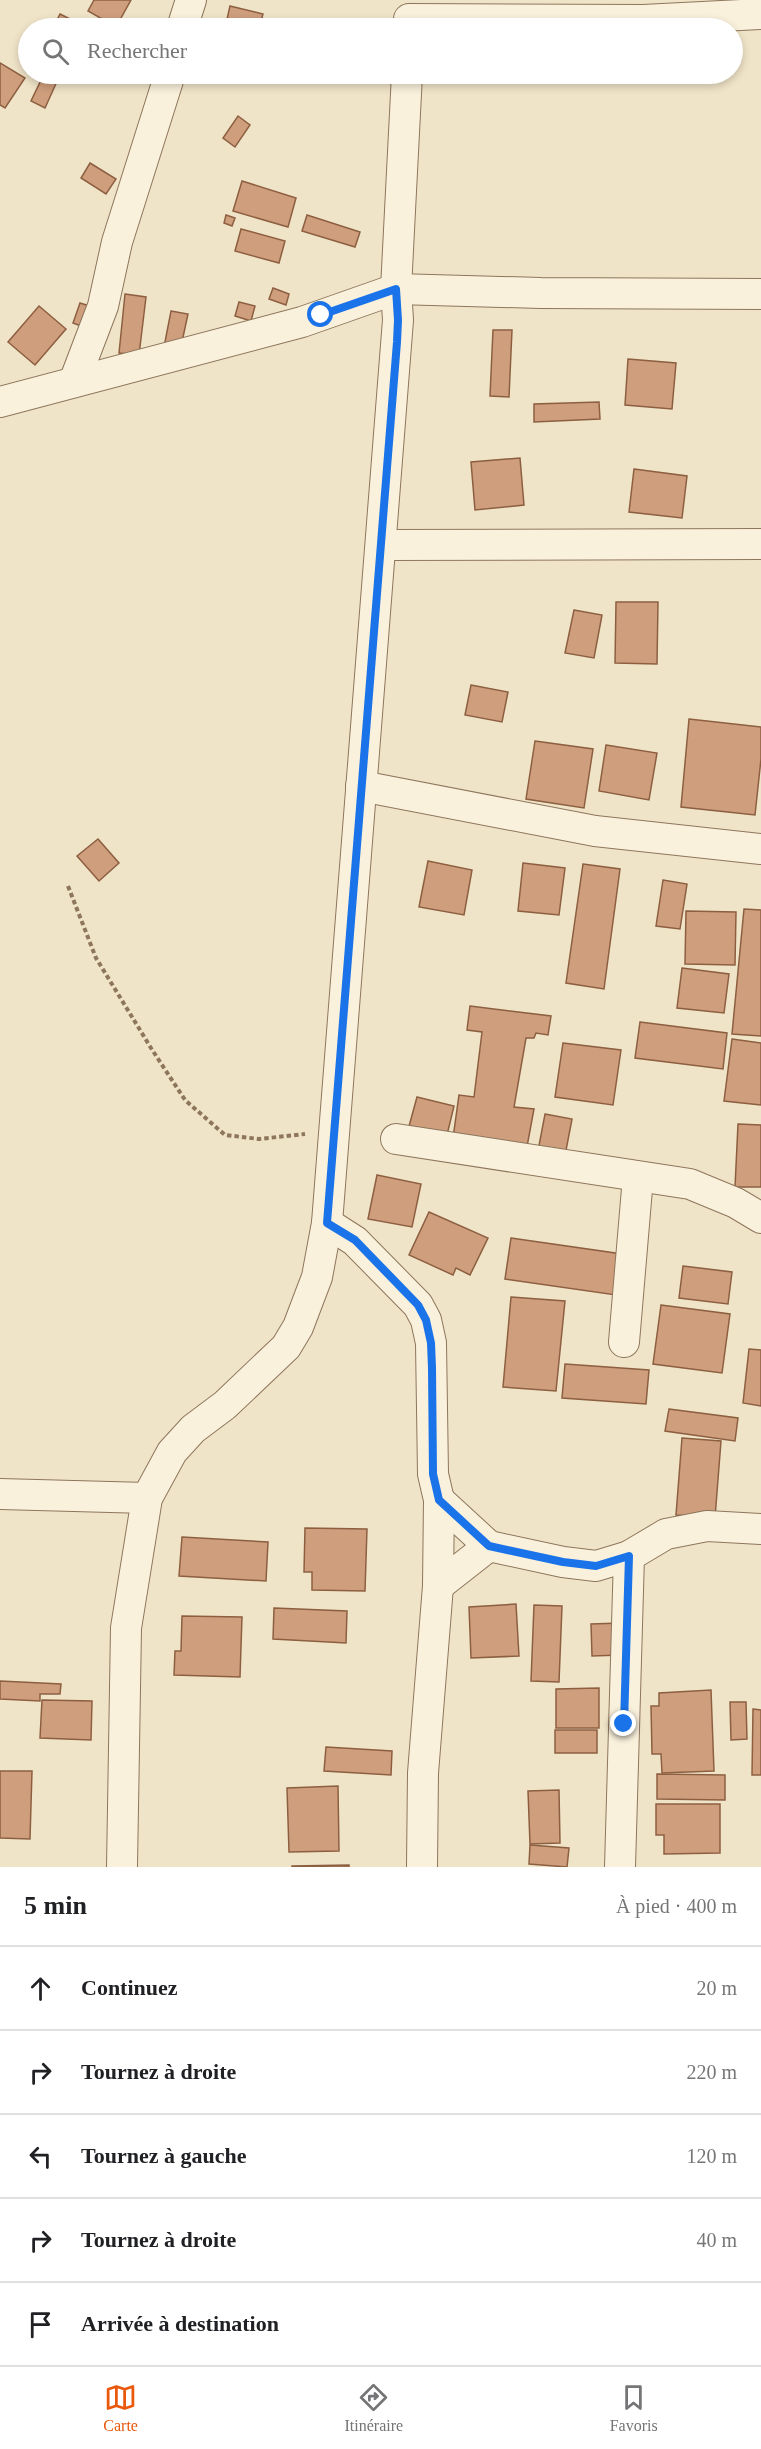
<!DOCTYPE html>
<html lang="fr">
<meta charset="utf-8">
<style>
:root{--surface:#fff;--page:#f2f2f2;--text:#202124;--muted:#757577;--line:#e0e0e0;--accent:#ea580c}
body{margin:0;font-family:"Times New Roman",serif;background:var(--page);color:var(--text)}
.stop{position:absolute;width:18px;height:18px;margin:-14px;border:4px solid #1a73e8;border-radius:50%;background:#fff}
.stop.end{background:#1a73e8;border-color:#fff;box-shadow:0 2px 6px #0008}
.list{margin:0;padding:0;list-style:none}
h2{display:flex;justify-content:space-between;align-items:center;height:78px;margin:0;padding:0 24px;font-size:26px}
h2 small{font-size:20px;font-weight:400;color:var(--muted)}
.list li{display:grid;grid-template-columns:39px 1fr auto;gap:18px;align-items:center;box-sizing:border-box;height:84px;padding:0 24px;border-top:2px solid var(--line)}
.list b{display:block;font-size:22px;white-space:nowrap}
.list em{font-size:20px;font-style:normal;color:var(--muted)}
.icon{flex:none;width:33px;height:33px;fill:none;stroke:currentColor;stroke-width:2;stroke-linecap:round;stroke-linejoin:round}
.map{position:relative;flex:none;width:761px;height:1867px;overflow:hidden}
.search{position:absolute;background:var(--surface);box-shadow:0 3px 9px #0003;left:18px;right:18px;top:18px;height:66px;display:flex;align-items:center;gap:15px;box-sizing:border-box;padding:0 21px;border-radius:33px;color:var(--muted);font-size:22px}
.sheet{height:498px;background:var(--surface)}
nav{display:flex;justify-content:space-around;align-items:center;box-sizing:border-box;height:84px;border-top:2px solid var(--line);background:var(--surface);font-size:16px;color:var(--muted)}
nav a{display:grid;justify-items:center;gap:3px}
nav .on{color:var(--accent)}
.map>svg:first-child{display:block}
</style>
<div class="map">
<svg width="761" height="1867" viewBox="0 0 761 1867">
<rect width="100%" height="100%" fill="#f0e4c8"/>
<g fill="#cf9f7d" stroke="#8d5f41" stroke-width="1.5">
<path d="M94,0H131L116,27L88,11Z"/>
<path d="M230,6L263,14L259,28H225Z"/>
<path d="M60,14L88,28H53Z"/>
<path d="M0,63L25,78L5,108L0,105Z"/>
<path d="M44,74H52L59,77L45,108L31,101Z"/>
<path d="M238,116L250,125L235,147L223,138Z"/>
<path d="M90,163L116,179L106,194L81,178Z"/>
<path d="M242,181L296,198L288,227L233,211Z"/>
<path d="M226,215L235,218L232,226L224,223Z"/>
<path d="M307,215L360,232L355,247L302,231Z"/>
<path d="M241,229L285,241L279,263L235,251Z"/>
<path d="M273,288L289,294L286,305L269,299Z"/>
<path d="M125,294L146,297L139,355L119,353Z"/>
<path d="M239,302L255,306L251,321L235,316Z"/>
<path d="M80,303L96,308L89,329L73,323Z"/>
<path d="M39,306L66,329L35,365L8,342Z"/>
<path d="M171,311L188,314L180,351L164,347Z"/>
<path d="M493,330H512L509,397L490,396Z"/>
<path d="M628,359L676,363L672,409L625,405Z"/>
<path d="M599,402L600,419L534,422V404Z"/>
<path d="M520,458L524,505L475,510L471,462Z"/>
<path d="M634,469L687,476L682,518L629,512Z"/>
<path d="M616,602H658L657,664L615,663Z"/>
<path d="M574,610L602,615L594,658L565,653Z"/>
<path d="M471,685L508,692L502,722L465,715Z"/>
<path d="M689,719L761,727V759L755,815L681,807Z"/>
<path d="M535,741L593,749L584,808L526,799Z"/>
<path d="M606,745L657,753L649,800L599,791Z"/>
<path d="M98,839L119,863L99,881L77,856Z"/>
<path d="M428,861L472,870L464,915L419,907Z"/>
<path d="M523,863L565,868L559,915L518,911Z"/>
<path d="M583,864L620,869L604,989L566,983Z"/>
<path d="M663,880L687,884L680,929L656,926Z"/>
<path d="M744,909L761,910V1036L732,1034Z"/>
<path d="M686,911L736,912L735,965L685,964Z"/>
<path d="M682,968L729,974L724,1013L677,1008Z"/>
<path d="M470,1006L551,1016L548,1035L536,1033L534,1038H526L514,1107L534,1109L526,1152L453,1138L459,1095L474,1097L482,1032L467,1030Z"/>
<path d="M640,1022L727,1033L723,1069L635,1058Z"/>
<path d="M732,1039L761,1043V1105L724,1101Z"/>
<path d="M563,1043L621,1050L613,1105L555,1097Z"/>
<path d="M417,1097L454,1106L446,1139L408,1130Z"/>
<path d="M545,1114L572,1119L564,1161L537,1156Z"/>
<path d="M738,1124L761,1125V1187H735Z"/>
<path d="M377,1175L421,1184L412,1227L368,1219Z"/>
<path d="M429,1212L488,1238L470,1275L456,1268L453,1275L409,1255Z"/>
<path d="M511,1238L622,1254L616,1295L505,1279Z"/>
<path d="M683,1266L732,1272L728,1304L679,1298Z"/>
<path d="M511,1297L565,1301L556,1391L503,1387Z"/>
<path d="M661,1305L730,1314L722,1373L653,1364Z"/>
<path d="M749,1349L761,1350V1406L743,1403Z"/>
<path d="M565,1364L649,1370L646,1404L562,1398Z"/>
<path d="M669,1409L738,1418L735,1441L665,1431Z"/>
<path d="M682,1438L721,1441L715,1518L676,1515Z"/>
<path d="M305,1528L367,1529L365,1591L312,1590V1572H304Z"/>
<path d="M182,1537L268,1542L266,1581L179,1576Z"/>
<path d="M516,1604L519,1656L471,1658L469,1607Z"/>
<path d="M534,1605L562,1606L559,1682L531,1681Z"/>
<path d="M274,1608L347,1611L346,1643L273,1639Z"/>
<path d="M182,1616L242,1617L240,1677L174,1675L175,1651H181Z"/>
<path d="M621,1623V1655L592,1656L591,1624Z"/>
<path d="M0,1681L61,1684L60,1694H40V1701L0,1699Z"/>
<path d="M599,1688V1728H556V1689Z"/>
<path d="M711,1690L714,1771L662,1773L661,1754H652L651,1706H659V1693Z"/>
<path d="M42,1700L92,1701L91,1740L40,1738Z"/>
<path d="M730,1702H746L747,1739L731,1740Z"/>
<path d="M753,1709L761,1710V1775H752Z"/>
<rect x="555" y="1730" width="42" height="23"/>
<path d="M326,1747L392,1751L391,1775L324,1771Z"/>
<path d="M0,1771H32L30,1839L0,1838Z"/>
<path d="M657,1774L725,1775V1800L657,1799Z"/>
<path d="M338,1786L339,1851L289,1852L287,1788Z"/>
<path d="M559,1790L560,1843L530,1844L528,1791Z"/>
<path d="M656,1804H720V1853L664,1854V1835H656Z"/>
<path d="M530,1845L569,1848L567,1867L529,1864Z"/>
<path d="M349,1865V1867H292V1866Z"/>
</g>
<g fill="none" stroke-linecap="round" stroke-linejoin="round">
<g stroke="#8d765c" stroke-width="32">
<g id="minor">
<path d="M409,19L643,20L761,14"/>
<path d="M182,28L191,0"/>
<path d="M74,382L103,306L117,242L170,74"/>
<path d="M0,402L302,322L396,289L541,293L761,294"/>
<path d="M382,545L761,544"/>
<path d="M361,786L595,831L761,849"/>
<path d="M396,1139L690,1184L736,1203L761,1218"/>
<path d="M327,1223L355,1241L418,1305L426,1320L431,1343L433,1474L439,1500L438,1586L423,1773L422,1867"/>
<path d="M624,1342L638,1177"/>
<path d="M0,1494L147,1498"/>
<path d="M439,1500L489,1546L563,1562L596,1566L629,1556L666,1534L707,1526L761,1529"/>
<path d="M438,1586L489,1546"/>
<path d="M122,1867L126,1628L147,1498L172,1452L193,1429L225,1405L286,1347L298,1327L317,1277L327,1223L398,320L396,289L407,74"/>
<path d="M620,1867L629,1556"/>
</g>
</g>
<path stroke="#8d765c" stroke-width="4" stroke-dasharray="4.5 3" stroke-linecap="butt" d="M68,886L96,958L151,1048L185,1100L225,1135L259,1139L305,1134"/>
<use href="#minor" stroke="#faf1dc" stroke-width="30"/>
</g>
<g fill="none" stroke-linecap="round" stroke-linejoin="round">
<path stroke="#1a73e8" stroke-width="8" d="M321,315L396,289L398,320L397,342L327,1223L355,1240L418,1305L426,1320L431,1343L432,1368L433,1474L439,1500L489,1546L563,1562L596,1566L629,1556L624,1724"/>
</g>
</svg>
<div class="stop" style="left:321px;top:315px"></div>
<div class="stop end" style="left:624px;top:1724px"></div>
<div class="search"><svg class="icon" aria-label="search" viewBox="0 0 24 24"><circle cx="10" cy="10" r="6"/><path d="M15 15l6 6"/></svg>Rechercher</div>
</div>
<section class="sheet">
<h2>5 min<small>À pied · 400 m</small></h2>
<ul class="list">
<li><svg class="icon" aria-label="ahead" viewBox="0 0 24 24"><path d="M12 20V5M6 11l6-6 6 6"/></svg><div><b>Continuez</b></div><em>20 m</em></li>
<li><svg class="icon" aria-label="right" viewBox="0 0 24 24"><path d="M7 20v-9h11M14 6l5 5-5 5"/></svg><div><b>Tournez à droite</b></div><em>220 m</em></li>
<li><svg class="icon" aria-label="left" viewBox="0 0 24 24"><path d="M17 20v-9H6M10 6l-5 5 5 5"/></svg><div><b>Tournez à gauche</b></div><em>120 m</em></li>
<li><svg class="icon" aria-label="right" viewBox="0 0 24 24"><path d="M7 20v-9h11M14 6l5 5-5 5"/></svg><div><b>Tournez à droite</b></div><em>40 m</em></li>
<li><svg class="icon" aria-label="arrive" viewBox="0 0 24 24"><path d="M6 21V4h12l-3 4 3 4H6"/></svg><div><b>Arrivée à destination</b></div></li>
</ul>
</section>
<nav>
<a class="on"><svg class="icon" aria-label="map" viewBox="0 0 24 24"><path d="M3 6l6-2 6 2 6-2v14l-6 2-6-2-6 2zM9 4v14M15 6v14"/></svg>Carte</a>
<a><svg class="icon" aria-label="directions" viewBox="0 0 24 24"><path d="M12 3l9 9-9 9-9-9zM9 14v-3h6M13 9l2 2-2 2"/></svg>Itinéraire</a>
<a><svg class="icon" aria-label="saved" viewBox="0 0 24 24"><path d="M7 4h10v16l-5-4-5 4z"/></svg>Favoris</a>
</nav>
